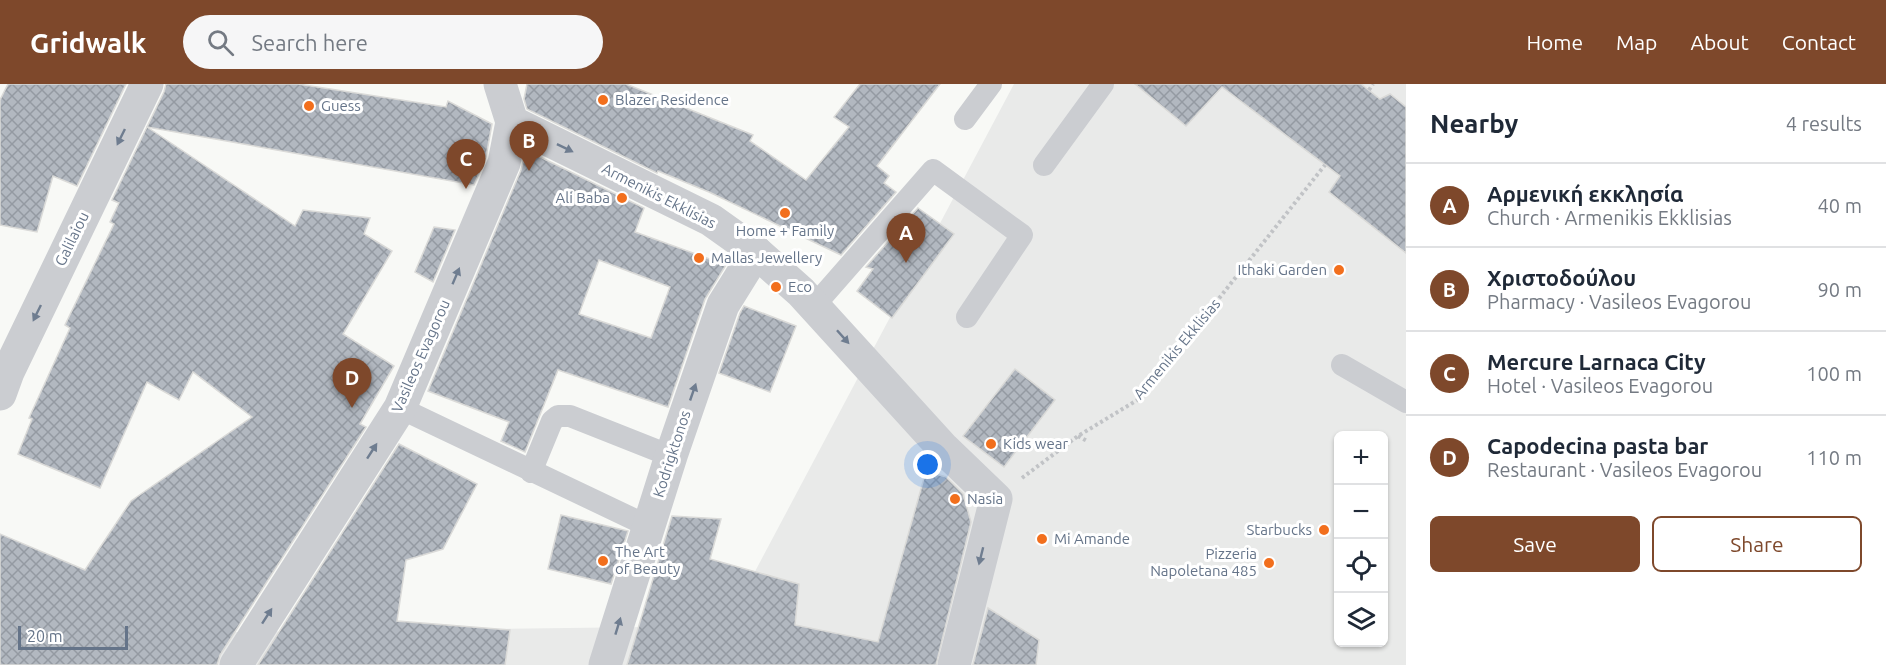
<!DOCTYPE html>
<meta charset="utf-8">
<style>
:root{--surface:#fff;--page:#f6f6f7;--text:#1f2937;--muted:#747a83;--line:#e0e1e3;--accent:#7e482b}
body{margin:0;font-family:Ubuntu,sans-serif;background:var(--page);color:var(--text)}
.controls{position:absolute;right:18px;bottom:18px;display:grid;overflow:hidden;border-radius:9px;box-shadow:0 2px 4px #0004}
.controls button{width:54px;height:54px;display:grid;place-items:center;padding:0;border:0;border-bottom:2px solid var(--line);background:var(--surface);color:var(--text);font:30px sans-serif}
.scale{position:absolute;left:18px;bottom:15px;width:110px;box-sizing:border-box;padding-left:6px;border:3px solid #657489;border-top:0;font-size:16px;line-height:21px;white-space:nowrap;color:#657489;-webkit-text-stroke:4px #fff;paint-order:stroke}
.you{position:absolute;left:928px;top:381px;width:21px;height:21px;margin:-15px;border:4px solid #fff;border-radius:50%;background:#1a73e8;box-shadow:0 0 0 9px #1a73e833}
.badge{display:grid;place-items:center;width:39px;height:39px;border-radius:50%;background:var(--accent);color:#fff;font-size:20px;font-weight:700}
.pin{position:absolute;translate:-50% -50px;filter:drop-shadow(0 2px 3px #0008)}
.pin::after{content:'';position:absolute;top:32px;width:21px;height:18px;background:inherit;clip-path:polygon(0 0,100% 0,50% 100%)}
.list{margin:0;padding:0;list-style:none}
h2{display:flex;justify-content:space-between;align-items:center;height:78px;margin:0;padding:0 24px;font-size:26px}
h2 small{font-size:20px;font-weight:400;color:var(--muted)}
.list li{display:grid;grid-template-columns:39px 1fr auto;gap:18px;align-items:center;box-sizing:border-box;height:84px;padding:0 24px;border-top:2px solid var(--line)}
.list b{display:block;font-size:22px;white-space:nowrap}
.list p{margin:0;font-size:20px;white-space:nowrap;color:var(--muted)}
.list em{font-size:20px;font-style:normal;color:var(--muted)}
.actions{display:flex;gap:12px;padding:18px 24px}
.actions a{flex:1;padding:14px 0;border:2px solid var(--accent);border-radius:9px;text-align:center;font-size:21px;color:var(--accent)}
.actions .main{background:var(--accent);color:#fff}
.icon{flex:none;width:33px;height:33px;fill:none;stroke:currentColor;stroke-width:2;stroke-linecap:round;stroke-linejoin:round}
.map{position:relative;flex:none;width:1406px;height:581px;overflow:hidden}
header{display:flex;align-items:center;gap:36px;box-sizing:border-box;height:84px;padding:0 30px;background:var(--accent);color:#fff}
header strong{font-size:28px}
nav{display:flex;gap:33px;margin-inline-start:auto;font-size:21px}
.search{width:420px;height:54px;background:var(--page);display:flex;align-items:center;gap:15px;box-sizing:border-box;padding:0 21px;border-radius:33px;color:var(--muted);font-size:22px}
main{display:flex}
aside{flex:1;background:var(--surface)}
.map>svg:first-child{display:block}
</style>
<header>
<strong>Gridwalk</strong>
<div class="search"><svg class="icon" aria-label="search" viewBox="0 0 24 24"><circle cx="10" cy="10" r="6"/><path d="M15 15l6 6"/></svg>Search here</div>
<nav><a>Home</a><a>Map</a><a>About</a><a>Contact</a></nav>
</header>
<main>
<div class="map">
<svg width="1406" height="581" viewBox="0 0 1406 581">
<defs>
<pattern id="building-cross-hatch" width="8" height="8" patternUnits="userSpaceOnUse" patternTransform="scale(1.5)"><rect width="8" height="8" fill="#b2b8c0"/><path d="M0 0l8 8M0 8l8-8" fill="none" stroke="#949aa2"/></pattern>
</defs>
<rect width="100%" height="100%" fill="#f8f9f6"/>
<path fill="#e9eae9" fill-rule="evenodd" d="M1014,0H1406V581H0V551L726,542ZM1338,352H1384V558H1338Z"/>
<g fill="url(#building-cross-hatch)" stroke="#dadad8" stroke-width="1.5" fill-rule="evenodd">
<path d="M8,0H126L77,102L53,92L37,148L0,141V16Z"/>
<path d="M166,0H298L446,23L448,17L492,40L486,73L474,101L147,43L164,8Z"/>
<path d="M527,0H626L753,51L750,57L806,96L849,43L834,33L860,0H940L877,82L889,92L884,99L896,108L841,171L709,108L658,87L657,89L527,25L524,15Z"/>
<path d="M1135,0H1361L1380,15L1390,10L1406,23V169L1329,108L1340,92L1222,3L1186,42Z"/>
<path d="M147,43L295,142L303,126L370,134L364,150L392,167L343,250L394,282L360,340L366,343L220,571L217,581H0V450L85,486L131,417L252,333L193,288L179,316L147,298L100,404L18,370L32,335L29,334L70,244L65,241L114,140L110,138L119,119L112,116Z"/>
<path d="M526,66L644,124L635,148L726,181L705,215L668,323L558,286L525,368L501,357L509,338L428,307L521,86ZM599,176L670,203L651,254L579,230Z"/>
<path d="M918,124L954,150L892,234L857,207L873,185L866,183Z"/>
<path d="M434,143L455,146L433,198L415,188Z"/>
<path d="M744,222L796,242L770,308L719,289L740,229Z"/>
<path d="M1015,285L1055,316L1004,383L963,352Z"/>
<path d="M399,360L477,400L443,465L406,476L397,537L510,546L505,581H258Z"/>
<path d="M926,387L946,393L963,410L971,438L936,581H627L672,432L721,435L710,475L799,500L795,541L878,558Z"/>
<path d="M561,431L628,447L611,500L548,485Z"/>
<path d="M988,524L1039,556L1036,581H973Z"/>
</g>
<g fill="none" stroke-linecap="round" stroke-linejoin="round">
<g stroke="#c1c3c6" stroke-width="4" stroke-dasharray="3 3" stroke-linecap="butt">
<path d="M1369,6L1373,0"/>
<path d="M1078,352L1087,357"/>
<path d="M1022,394L1078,352L1139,315L1325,81"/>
</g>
<g stroke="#cbcdd1" stroke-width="22">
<path d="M965,35L991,0"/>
<path d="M1044,81L1103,0"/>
<path d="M814,222L933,86L1022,151L967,233"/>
<path d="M1342,281L1406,318"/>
<path d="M400,324L648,442"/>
<path d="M531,388L552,337L558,332H570L671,372"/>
</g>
<g stroke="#cbcdd1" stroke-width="33">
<path d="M500,0L512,38L711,136L756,168L801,208L944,365L996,415L954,581"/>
<path d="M0,310L8,288L147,0"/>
<path d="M236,581L400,324L504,79L512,38"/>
<path d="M605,581L671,372L723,221L756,168"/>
</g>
</g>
<defs><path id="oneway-solid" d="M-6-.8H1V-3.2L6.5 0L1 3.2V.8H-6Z" transform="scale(1.5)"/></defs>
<g fill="#6f7d90">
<use href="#oneway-solid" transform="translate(121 53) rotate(116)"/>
<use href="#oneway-solid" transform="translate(565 64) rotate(26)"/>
<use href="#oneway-solid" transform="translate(456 192) rotate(-67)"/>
<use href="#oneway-solid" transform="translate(37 229) rotate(116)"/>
<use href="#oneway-solid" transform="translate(843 253) rotate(48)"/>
<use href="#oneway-solid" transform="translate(693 308) rotate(-71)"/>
<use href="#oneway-solid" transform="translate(372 367) rotate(-57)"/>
<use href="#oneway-solid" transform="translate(981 472) rotate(104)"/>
<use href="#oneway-solid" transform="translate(267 532) rotate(-57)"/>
<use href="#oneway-solid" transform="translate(618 542) rotate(-73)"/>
</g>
<g fill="#f26f1d" stroke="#fff" stroke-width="2">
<circle cx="603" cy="16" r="6"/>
<circle cx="309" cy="22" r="6"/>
<circle cx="622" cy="114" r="6"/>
<circle cx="785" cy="129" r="6"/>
<circle cx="699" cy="174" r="6"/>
<circle cx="1339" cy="186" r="6"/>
<circle cx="776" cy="203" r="6"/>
<circle cx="991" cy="360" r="6"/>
<circle cx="955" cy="415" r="6"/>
<circle cx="1324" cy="446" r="6"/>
<circle cx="1042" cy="455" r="6"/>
<circle cx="603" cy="477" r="6"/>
<circle cx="1269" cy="479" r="6"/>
</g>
<g text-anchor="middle" stroke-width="6" stroke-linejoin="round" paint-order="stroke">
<g font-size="15" fill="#657489" stroke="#fff" text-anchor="start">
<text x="615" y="21">Blazer Residence</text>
<text x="321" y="27">Guess</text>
<text x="610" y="119" text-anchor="end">Ali Baba</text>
<text x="785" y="152" text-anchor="middle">Home + Family</text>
<text x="711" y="179">Mallas Jewellery</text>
<text x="1327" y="191" text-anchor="end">Ithaki Garden</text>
<text x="788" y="208">Eco</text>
<text x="1003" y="365">Kids wear</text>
<text x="967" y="420">Nasia</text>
<text x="1312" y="451" text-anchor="end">Starbucks</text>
<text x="1054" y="460">Mi Amande</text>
<text x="615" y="473">The Art<tspan x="615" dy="17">of Beauty</tspan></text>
<text x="1257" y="475" text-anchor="end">Pizzeria<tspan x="1257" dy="17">Napoletana 485</tspan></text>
</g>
<g font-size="15" fill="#657489" stroke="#fff">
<text transform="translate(659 112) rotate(27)" y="5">Armenikis Ekklisias</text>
<text transform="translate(72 155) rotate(-64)" y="5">Galilaiou</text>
<text transform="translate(1177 265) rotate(-50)" y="5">Armenikis Ekklisias</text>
<text transform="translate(421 272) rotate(-66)" y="5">Vasileos Evagorou</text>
<text transform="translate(672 370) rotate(-72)" y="5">Kodrigktonos</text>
</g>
</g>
</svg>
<div class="controls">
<button>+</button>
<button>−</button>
<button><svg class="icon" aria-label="locate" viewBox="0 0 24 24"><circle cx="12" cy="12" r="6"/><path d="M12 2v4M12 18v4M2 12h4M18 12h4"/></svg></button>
<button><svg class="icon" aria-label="layers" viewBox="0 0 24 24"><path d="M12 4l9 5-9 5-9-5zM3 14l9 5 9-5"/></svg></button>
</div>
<div class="scale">20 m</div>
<div class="you"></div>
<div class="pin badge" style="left:906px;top:179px">A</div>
<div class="pin badge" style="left:529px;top:87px">B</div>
<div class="pin badge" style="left:466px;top:105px">C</div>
<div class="pin badge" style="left:352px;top:324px">D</div>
</div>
<aside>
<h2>Nearby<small>4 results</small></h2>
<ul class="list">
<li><span class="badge">A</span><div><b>Αρμενική εκκλησία</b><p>Church · Armenikis Ekklisias</p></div><em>40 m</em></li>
<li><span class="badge">B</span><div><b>Χριστοδούλου</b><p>Pharmacy · Vasileos Evagorou</p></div><em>90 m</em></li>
<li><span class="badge">C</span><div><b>Mercure Larnaca City</b><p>Hotel · Vasileos Evagorou</p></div><em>100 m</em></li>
<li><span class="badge">D</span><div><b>Capodecina pasta bar</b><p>Restaurant · Vasileos Evagorou</p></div><em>110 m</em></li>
</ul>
<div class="actions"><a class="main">Save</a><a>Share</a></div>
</aside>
</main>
